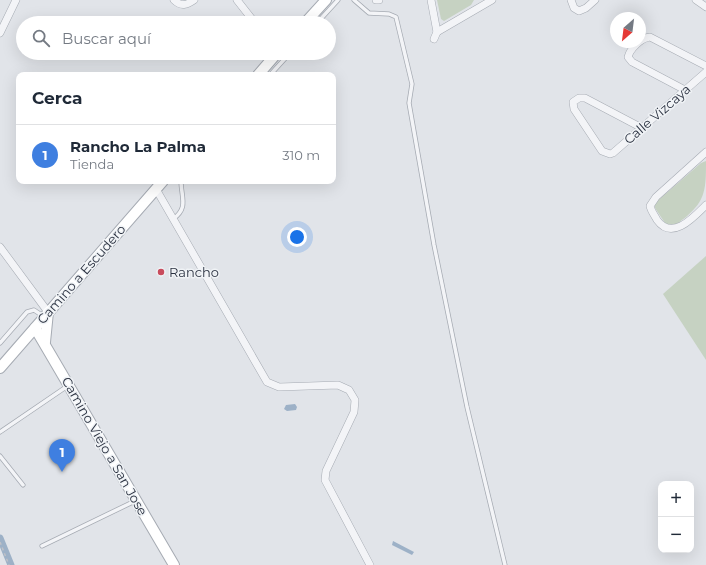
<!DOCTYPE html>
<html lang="es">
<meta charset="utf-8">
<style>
:root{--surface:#fff;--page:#f6f6f7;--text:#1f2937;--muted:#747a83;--line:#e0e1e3;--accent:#c84b5c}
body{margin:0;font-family:Montserrat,sans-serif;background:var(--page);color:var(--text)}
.controls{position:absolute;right:12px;bottom:12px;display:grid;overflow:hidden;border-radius:8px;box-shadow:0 4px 16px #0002}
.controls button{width:36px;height:36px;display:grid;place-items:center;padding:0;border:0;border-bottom:1px solid var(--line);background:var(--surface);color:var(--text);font:20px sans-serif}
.compass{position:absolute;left:610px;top:12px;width:36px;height:36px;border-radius:50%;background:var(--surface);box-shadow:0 4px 16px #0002;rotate:208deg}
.you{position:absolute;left:297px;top:237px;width:14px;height:14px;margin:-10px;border:3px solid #fff;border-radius:50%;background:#1a73e8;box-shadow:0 0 0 6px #1a73e833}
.badge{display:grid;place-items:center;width:26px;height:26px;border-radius:50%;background:var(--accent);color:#fff;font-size:13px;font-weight:700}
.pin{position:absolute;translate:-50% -33px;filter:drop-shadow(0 1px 2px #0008)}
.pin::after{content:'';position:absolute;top:21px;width:14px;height:12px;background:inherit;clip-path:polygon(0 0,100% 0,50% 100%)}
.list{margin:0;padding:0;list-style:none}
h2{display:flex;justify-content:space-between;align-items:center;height:52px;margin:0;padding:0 16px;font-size:17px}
h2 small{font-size:13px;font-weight:400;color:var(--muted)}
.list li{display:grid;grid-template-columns:26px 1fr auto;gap:12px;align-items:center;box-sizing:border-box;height:60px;padding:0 16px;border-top:1px solid var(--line)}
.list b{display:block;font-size:15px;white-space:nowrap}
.list p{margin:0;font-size:13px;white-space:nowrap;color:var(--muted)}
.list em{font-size:13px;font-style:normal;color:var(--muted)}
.icon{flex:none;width:22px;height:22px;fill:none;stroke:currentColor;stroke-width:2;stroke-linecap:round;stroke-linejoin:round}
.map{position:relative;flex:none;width:706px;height:565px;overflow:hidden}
.search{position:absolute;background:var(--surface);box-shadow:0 4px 16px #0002;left:16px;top:16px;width:320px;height:44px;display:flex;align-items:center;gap:10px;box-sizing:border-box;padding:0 14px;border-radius:22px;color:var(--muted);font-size:15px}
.panel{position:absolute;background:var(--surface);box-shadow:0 4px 16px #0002;left:16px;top:72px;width:320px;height:112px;border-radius:8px}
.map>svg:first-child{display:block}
</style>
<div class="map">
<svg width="706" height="565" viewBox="0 0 706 565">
<rect width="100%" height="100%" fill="#e1e4e9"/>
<g fill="#c6d2c2">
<path d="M437,0H474L471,5L444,21L441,19Z"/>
<path d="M706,161C706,188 706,200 686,217C679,222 675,227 667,226L655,208V203L701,163Z"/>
<path d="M706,256V360L663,294Z"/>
</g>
<g fill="#9db1c7">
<path d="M295,404L297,407L296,410L287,411L284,409L286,405Z"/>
<path d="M393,541L414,552L412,555L392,545Z"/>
</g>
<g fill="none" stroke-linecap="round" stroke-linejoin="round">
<path stroke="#9db1c7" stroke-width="7" d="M0,538L11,565"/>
<g stroke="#a6abb3" stroke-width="5">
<g id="lane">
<path d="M354,0L369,13L389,14L396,17L412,84L409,103L434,245L467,407L505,565"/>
<path d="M317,23L338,0"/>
<path d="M270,75L290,53"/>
<path d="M173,219C189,208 181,197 181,181"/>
<path d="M0,343L27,312L34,310L43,316"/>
<path d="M0,432L69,385"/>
<path d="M0,456L23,485"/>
<path d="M42,546L135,501"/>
</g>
</g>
<g stroke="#a6abb3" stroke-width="8">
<g id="street">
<path d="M174,0C181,7 187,5 194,0"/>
<path d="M237,0L255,23"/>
<path d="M376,0H379"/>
<path d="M431,0L437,32"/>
<path d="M571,0L574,8L579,11L586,8L595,0"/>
<path d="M696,0L706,7"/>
<path d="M0,33L16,0"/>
<path d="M434,39L437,32L492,0"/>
<path d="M685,90L632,62L628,57C630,49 641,38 650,37L706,66"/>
<path d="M642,128L585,98H579L573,102L574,109L602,151L610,154L613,153L706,72"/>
<path d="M706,152L656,197L650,206C651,211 655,216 657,220C672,241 693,218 706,205"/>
<path d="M156,189L267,382L279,387L338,385L349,390L355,400L354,412L326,471L325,480L370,565"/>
<path d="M0,247L48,312"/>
</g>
</g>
<g stroke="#a6abb3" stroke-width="12">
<g id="secondary">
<path d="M305,23L326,0"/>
<path d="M258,75L277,53"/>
<path d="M35,328L174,565"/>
<path d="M45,342L48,312"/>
<path d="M0,368L163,181"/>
</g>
</g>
<path stroke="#bfc1c7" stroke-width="1.5" stroke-dasharray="3 3" stroke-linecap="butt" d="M0,542L9,565"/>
<use href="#lane" stroke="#f3f4f7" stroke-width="3.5"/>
<use href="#street" stroke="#f3f4f7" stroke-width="7"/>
<use href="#secondary" stroke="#fff" stroke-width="10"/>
</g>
<circle fill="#c84b5c" stroke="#f0f3f6" stroke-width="1.5" cx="161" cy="272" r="4"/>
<g text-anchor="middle" stroke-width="3" stroke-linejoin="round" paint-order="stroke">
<g font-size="13" fill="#2a3140" stroke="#f0f3f6">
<text transform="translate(657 114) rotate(-41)" y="5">Calle Vizcaya</text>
<text transform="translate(81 274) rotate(-49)" y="5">Camino a Escudero</text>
<text transform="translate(105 446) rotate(60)" y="5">Camino Viejo a San Jose</text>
</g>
<g font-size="13" fill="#2a3140" stroke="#f0f3f6" text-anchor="start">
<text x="169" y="277">Rancho</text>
</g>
</g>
</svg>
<div class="controls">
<button>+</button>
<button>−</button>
</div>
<svg class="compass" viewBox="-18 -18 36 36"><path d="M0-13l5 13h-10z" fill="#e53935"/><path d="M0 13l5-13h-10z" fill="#747a83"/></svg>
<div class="you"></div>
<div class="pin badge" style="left:62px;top:472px;background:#3f7fe0">1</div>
<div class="search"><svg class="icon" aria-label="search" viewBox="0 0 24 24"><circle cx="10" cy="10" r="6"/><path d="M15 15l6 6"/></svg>Buscar aquí</div>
<section class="panel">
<h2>Cerca<small></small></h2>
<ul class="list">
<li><span class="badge" style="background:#3f7fe0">1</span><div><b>Rancho La Palma</b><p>Tienda</p></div><em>310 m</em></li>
</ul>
</section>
</div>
